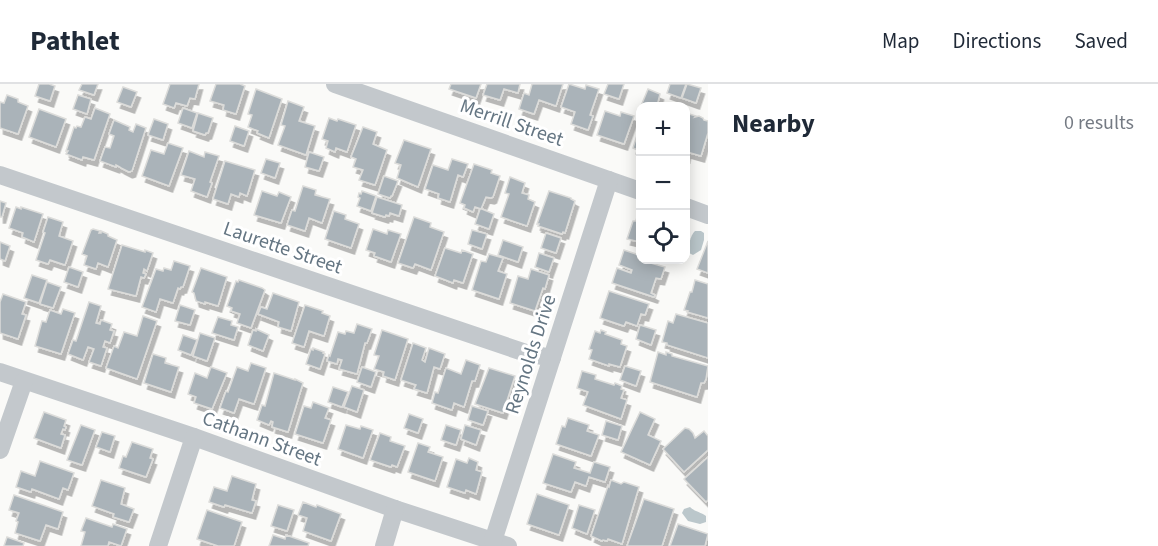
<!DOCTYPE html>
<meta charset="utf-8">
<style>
:root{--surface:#fff;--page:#f2f2f3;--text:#1f2937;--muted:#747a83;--line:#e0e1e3}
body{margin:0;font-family:"Source Sans 3",sans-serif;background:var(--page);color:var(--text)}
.controls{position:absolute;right:18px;top:18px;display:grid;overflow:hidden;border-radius:12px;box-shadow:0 3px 15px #0003}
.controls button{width:54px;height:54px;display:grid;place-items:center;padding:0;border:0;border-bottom:2px solid var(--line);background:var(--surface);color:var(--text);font:30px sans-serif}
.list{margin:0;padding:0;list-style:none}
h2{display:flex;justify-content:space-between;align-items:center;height:78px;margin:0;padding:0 24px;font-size:26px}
h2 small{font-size:20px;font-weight:400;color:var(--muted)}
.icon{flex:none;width:33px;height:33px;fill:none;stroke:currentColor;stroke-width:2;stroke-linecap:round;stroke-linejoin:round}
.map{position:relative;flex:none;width:708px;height:462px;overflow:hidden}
header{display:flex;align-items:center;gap:36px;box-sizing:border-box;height:84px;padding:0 30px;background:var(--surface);border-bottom:2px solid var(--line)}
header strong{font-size:28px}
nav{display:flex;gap:33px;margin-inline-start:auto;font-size:21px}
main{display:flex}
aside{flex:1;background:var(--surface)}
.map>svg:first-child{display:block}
</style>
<header>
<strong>Pathlet</strong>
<nav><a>Map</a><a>Directions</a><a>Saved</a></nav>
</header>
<main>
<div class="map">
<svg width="708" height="462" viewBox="0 0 708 462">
<defs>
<filter id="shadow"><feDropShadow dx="3.5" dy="6" stdDeviation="0" flood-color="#0004"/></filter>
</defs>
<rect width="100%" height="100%" fill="#fafaf8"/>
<g fill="#bbc7cb">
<path d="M695,147H701L704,149V156L701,166L693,171L689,169C688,162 690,152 695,147Z"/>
<path d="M690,423C695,428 701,428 706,432V438L700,440L688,437L682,429L684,425Z"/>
</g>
<g fill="#aab3b9" stroke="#dcdcda" stroke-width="1.5" filter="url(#shadow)">
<path d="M39,0H49L55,2L50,17L35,12Z"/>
<path d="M82,0H98L94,11L79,6Z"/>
<path d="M170,0H199L195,15L190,14L187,22L176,19L174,24L163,20Z"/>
<path d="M216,0H240L245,2L236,30L223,26L224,21L210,17Z"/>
<path d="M451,0H481L476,14L449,5Z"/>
<path d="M487,0H520L518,9L504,5L500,16L483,11Z"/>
<path d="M532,0H563L556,22L539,16L534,30L519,25L524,9L529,11Z"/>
<path d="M569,0L585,5L586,1L599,5L590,31L593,32L588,46L571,40L575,28L561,23Z"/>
<path d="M608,0H624L619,15L604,10Z"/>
<path d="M670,0H686L681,14L667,9Z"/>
<path d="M687,0L701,4L696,19L682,14Z"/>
<path d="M123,3L137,8L131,23L117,18Z"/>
<path d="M256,5L282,15L269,54L257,49L258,47L248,43L252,31L248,30Z"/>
<path d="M648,5L660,10L657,22H641Z"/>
<path d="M7,11L18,15V18L28,22L18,50L0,44V18L4,19Z"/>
<path d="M78,11L91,15L87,30L73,25Z"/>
<path d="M288,17L304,23L299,37L315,42L306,71L278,61L285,42L281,41Z"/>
<path d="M95,24L110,30L94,76L83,73L82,76L66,70L68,67H66L74,43L76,44L77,42L81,43L85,33L91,35Z"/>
<path d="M183,24L197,29L192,44L178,39Z"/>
<path d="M39,25L66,35L56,63L29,53Z"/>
<path d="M605,27L620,32L621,28L634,32L624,60L597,51Z"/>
<path d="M198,29L213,34L208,49H206L205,51L193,47Z"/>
<path d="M686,29L696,32L695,33L699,32L703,34L704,36L708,37V49L701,72L687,68L686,74Z"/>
<path d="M329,34L337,37L338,35L356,41L347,68L336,64L335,68L326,64L328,57L322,55Z"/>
<path d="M154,35L168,40L163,56L148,51Z"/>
<path d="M114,36L130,43L129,46L133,48L136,40L146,44L134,81L132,87L129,88L121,84L120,83L116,81V83L100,77L105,63L110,64L114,52L109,50Z"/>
<path d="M235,42L249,47L244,62L230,57Z"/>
<path d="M640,42V67L633,64Z"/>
<path d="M363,43L377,48L373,60L387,66L375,101L359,96L363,86L353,83L356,75L351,73Z"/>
<path d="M404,56L431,65L418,103L397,94L401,81L395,79Z"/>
<path d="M168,59L183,64L169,102L142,92L151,66L164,70Z"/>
<path d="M189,67L204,73L205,68L219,72L210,98L212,99L207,113L191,107L195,95L181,91Z"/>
<path d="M309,68L324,73L319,87L305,83Z"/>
<path d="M266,75L280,79L275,94L261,89Z"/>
<path d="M452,75L468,80L463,93L458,91L450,118L438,114L439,110L425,105L433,81L448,86Z"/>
<path d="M225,77L255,86L247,112L240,109L239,113L231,110L228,120L213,115Z"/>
<path d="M474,80L492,86L491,89L500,92L493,113L491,114L486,113L481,125L475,123L473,128L464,124L465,121L460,119Z"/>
<path d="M384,92L398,97L392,112H391L390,114L378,110Z"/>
<path d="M510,93L525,99L522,109L529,111L528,115L535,118L527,142L501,133L509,110L505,109Z"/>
<path d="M303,102L316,106L315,111L330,115L322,139L309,134L305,147L287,141L292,126L295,127Z"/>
<path d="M262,107L277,112L279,108L291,113L281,139L254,131Z"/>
<path d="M362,107L376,112L371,127L357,122L360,114L358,113L359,109L361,110Z"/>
<path d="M549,107L571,114V115L575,117L565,149L563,148L562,150L538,142L539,140H537Z"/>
<path d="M377,113L402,121L399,132L390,129L389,132L386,131L385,133L372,129Z"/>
<path d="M0,117L6,119L2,133H0Z"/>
<path d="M16,123L21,125V123L43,130L34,158L22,153L23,149L9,144Z"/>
<path d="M480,125H482L494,130L489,145L475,140Z"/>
<path d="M334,127L346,131L345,135L359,140L351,164L325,155Z"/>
<path d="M638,129L640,130V158L627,155L633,137H636Z"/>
<path d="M48,133L63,138L59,152L73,157L65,181L50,176L48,180L36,176L45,149L43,148Z"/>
<path d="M414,133L431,139L430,143L444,148L431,186L415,180L413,184L398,179Z"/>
<path d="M93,145L100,147L99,149H101V147L108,150V152L117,156L108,183L98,179L96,185L84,181L87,172L82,170L91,146Z"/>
<path d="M373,145L387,150L388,146L401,150L391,178L374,172L375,169L366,166Z"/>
<path d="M472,146L487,150L482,165L468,160Z"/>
<path d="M546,149L561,154L556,169L541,164Z"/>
<path d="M503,156L523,163L518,178L498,171Z"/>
<path d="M708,157V189L697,185Z"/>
<path d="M0,158L10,162L5,177L0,175Z"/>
<path d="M122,161L145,168V166L153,169L147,187L144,185L143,189L146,190L144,194L141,193L136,212L108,205Z"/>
<path d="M445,164L461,169L462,166L473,170L463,199L454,196L453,199L435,192Z"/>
<path d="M624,166L639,171L638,174L640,176L665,183L661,195L656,194L651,209L655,211L654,213L612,199L617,184L631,189L632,186L619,181Z"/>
<path d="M539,169L554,174L549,188L535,183Z"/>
<path d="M489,170L503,174L498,187L507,190L499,215L472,206L481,177L486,178Z"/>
<path d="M174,177L190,182L183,203H181L180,205L178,204L173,219L160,215L156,228L142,223L156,185L163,187L164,184L171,186Z"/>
<path d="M69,183L83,188L78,203L64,198Z"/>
<path d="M201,184L227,193L218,222L205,218V220L196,217L194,209L192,208Z"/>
<path d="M531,185L549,191L545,205L543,204L535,227L510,219L518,192L528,195Z"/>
<path d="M32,191L47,196L39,219L24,214Z"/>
<path d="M239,196L262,204L265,206L251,244L237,239L240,230L231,227L232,224L227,222L236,197L238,198Z"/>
<path d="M695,196L708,200V234L687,228L688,227L684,226L690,208H692Z"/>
<path d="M47,198L61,203L53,224L40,220Z"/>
<path d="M609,207L649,220L645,231L641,230L637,242L626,238L624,242L600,234Z"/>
<path d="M273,209L299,218L291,247L278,243L279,238L258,230L261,223L267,225Z"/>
<path d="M3,210L26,218L22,230L26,231L18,255L0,249V218Z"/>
<path d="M89,218L101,222L96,239L100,240L101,236L112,240L110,246L114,247L110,259L105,257L103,263L107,264L101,282L89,278L94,265L88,263L83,276L68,270L73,256L76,257Z"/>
<path d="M180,221L195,226L190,241L175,237Z"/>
<path d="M305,221L323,227L322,229L330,232L324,252L309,247L304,263L292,259Z"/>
<path d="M63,225L75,229L61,270L35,262L42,237L46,238L50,226L61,230Z"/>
<path d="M676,230L708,239V274L667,261V259L662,258L668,237L673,239Z"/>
<path d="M143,232L157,237L137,295L106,284L114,262L118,264L124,248L137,252Z"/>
<path d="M218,233L232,237L231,241L238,243L234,256L212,249Z"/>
<path d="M357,240L372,245L367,259H365L357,290L339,285L342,276L338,275L337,280L327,277L329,271L330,272L338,248L345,250L346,247L354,249Z"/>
<path d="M640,241L656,246L651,261L636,255Z"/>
<path d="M256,245L269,251L263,267L248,261L253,246L256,247Z"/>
<path d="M382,246L408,255L395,296L383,292L384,288L374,285L379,272L374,271Z"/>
<path d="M601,246L606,248L605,250L622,256L621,260L627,262L620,283L609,280V282L589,275L592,266L589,265L595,247L600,249Z"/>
<path d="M200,249L215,254L207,277L193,272Z"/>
<path d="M183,251L197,256L191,271L178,266Z"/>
<path d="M413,259L426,264L422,276L425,278L429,264L445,270L440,285L434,283L427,309L414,305L416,301L401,296Z"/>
<path d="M313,264L324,268L323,269L325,270L320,285L306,280L311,265L313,266Z"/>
<path d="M658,268L666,271V268L672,270V272L708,282L706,295L704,299H701L697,313L650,298Z"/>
<path d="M153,270L166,274L165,279L179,283L171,308L144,299Z"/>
<path d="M466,276L480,281L475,297H472L464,323L454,319L452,326L432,319L435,308L438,309L446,284L461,290Z"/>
<path d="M251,279L266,284L254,320L239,315L234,329L220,324L226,307L228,308L237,283L248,287Z"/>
<path d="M625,282L641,287L636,302L620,296Z"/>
<path d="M211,283L227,289L212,325L194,319L196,313L188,310L195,289L207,294Z"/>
<path d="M362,283L376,288L371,303L357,298Z"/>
<path d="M489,284L515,292L503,329L475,320Z"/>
<path d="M582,287L596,291L595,295L614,301L615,299L622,302L621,305L624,306L621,314L627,316L621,335L583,321L588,308L577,304Z"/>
<path d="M274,289L295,296V295L303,299L288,348L272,343L273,338L271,337L269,341L257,336L262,321L265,322Z"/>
<path d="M352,302L364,306L357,328L344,323Z"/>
<path d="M333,303L348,308L342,323L328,318Z"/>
<path d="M313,318L329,324L325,334L331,336L323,359L295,350L304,322L311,324Z"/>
<path d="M472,322L488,327L483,341L468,336Z"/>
<path d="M44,328L66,336L64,342L66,343L65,346L63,345L61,350L65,351L61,364L34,354Z"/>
<path d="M640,328L655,335L648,351L661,357L650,381L621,368Z"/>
<path d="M409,330L423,335L418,349L404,344Z"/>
<path d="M568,334L589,341L587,347L599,351L591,372L556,360L562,342L565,343Z"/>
<path d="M606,337L622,342L618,356L602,351Z"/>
<path d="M81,341L95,346L82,381L67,376Z"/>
<path d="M346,341L360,345L361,342L373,346L363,374L338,365Z"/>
<path d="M446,341L461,346L456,361L441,356Z"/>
<path d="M465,341L481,346L476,361L461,355Z"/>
<path d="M685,344L689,345L693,349L695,354L704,347L708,352V366L684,388L663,365Z"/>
<path d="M102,348L115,352L110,368L96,363Z"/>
<path d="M380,349L391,353L390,357L405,362L397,383L392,381L391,383L370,376Z"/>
<path d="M132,358L153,365L150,374L153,375L146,393L119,384L123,372L126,373Z"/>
<path d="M418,359L430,363L428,368L443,373L435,397L408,388Z"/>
<path d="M553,370L576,378L574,384L590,389L594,378L610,383L605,398L589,393L586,402L575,398L571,408L543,399Z"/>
<path d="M708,373V416L706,418L684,395Z"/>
<path d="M469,374L478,378L476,386L482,388L476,410L466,406L465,409L447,403L456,375L467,379Z"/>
<path d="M40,377L74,389L68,406L63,404L59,415L32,405L31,408L16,403L21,387L35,392Z"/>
<path d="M232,392L256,400L252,416L256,417L252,429L225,421L224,423L209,418L214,403L227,407Z"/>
<path d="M101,396L125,404L121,420L134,425L129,438L113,433L114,430L92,422Z"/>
<path d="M611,396L621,400L624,398L639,403L622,460L608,455L607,457L603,456L602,457L591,452L608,402L609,403Z"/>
<path d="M537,410L569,421L559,451L527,440Z"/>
<path d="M14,411L63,428L58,445L46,441L40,457L15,449L18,438L16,437L19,429L9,426Z"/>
<path d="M644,415L674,425L662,462H627Z"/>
<path d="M303,418L316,423L317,421L341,430L331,457L303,447L307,434L298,431Z"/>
<path d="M278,421L294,426L287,447L271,442Z"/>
<path d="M579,421L595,426L587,450L572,444Z"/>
<path d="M207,426L242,438L234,462H218L197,455Z"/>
<path d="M86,434L112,443L113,440L127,445L121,462L109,458L108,462H81L85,448L81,447Z"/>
<path d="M678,440L708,450L705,462H670Z"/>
<path d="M273,451L285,455L286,451L309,459L308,462H269Z"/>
<path d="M7,453L24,459L23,462H4Z"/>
</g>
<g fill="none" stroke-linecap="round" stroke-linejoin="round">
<g stroke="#c3c8cc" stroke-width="18">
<path d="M335,0L640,107"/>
<path d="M0,91L526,269L552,274"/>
<path d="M686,123L708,131"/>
<path d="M0,288L194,353L395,425L508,462"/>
<path d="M0,366L24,297"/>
<path d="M493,457L609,96"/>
<path d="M158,462L194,353"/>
<path d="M384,462L395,425"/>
</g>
</g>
<g text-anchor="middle" stroke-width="6" stroke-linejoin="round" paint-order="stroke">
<g font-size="20" fill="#657683" stroke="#fff">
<text transform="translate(512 38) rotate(19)" y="7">Merrill Street</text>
<text transform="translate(283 163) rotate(19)" y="7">Laurette Street</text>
<text transform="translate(530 270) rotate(-72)" y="7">Reynolds Drive</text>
<text transform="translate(262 354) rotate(20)" y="7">Cathann Street</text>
</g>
</g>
</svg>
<div class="controls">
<button>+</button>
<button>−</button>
<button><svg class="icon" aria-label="locate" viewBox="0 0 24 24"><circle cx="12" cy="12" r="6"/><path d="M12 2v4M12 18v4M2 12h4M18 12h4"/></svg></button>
</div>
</div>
<aside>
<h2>Nearby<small>0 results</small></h2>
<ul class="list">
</ul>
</aside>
</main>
